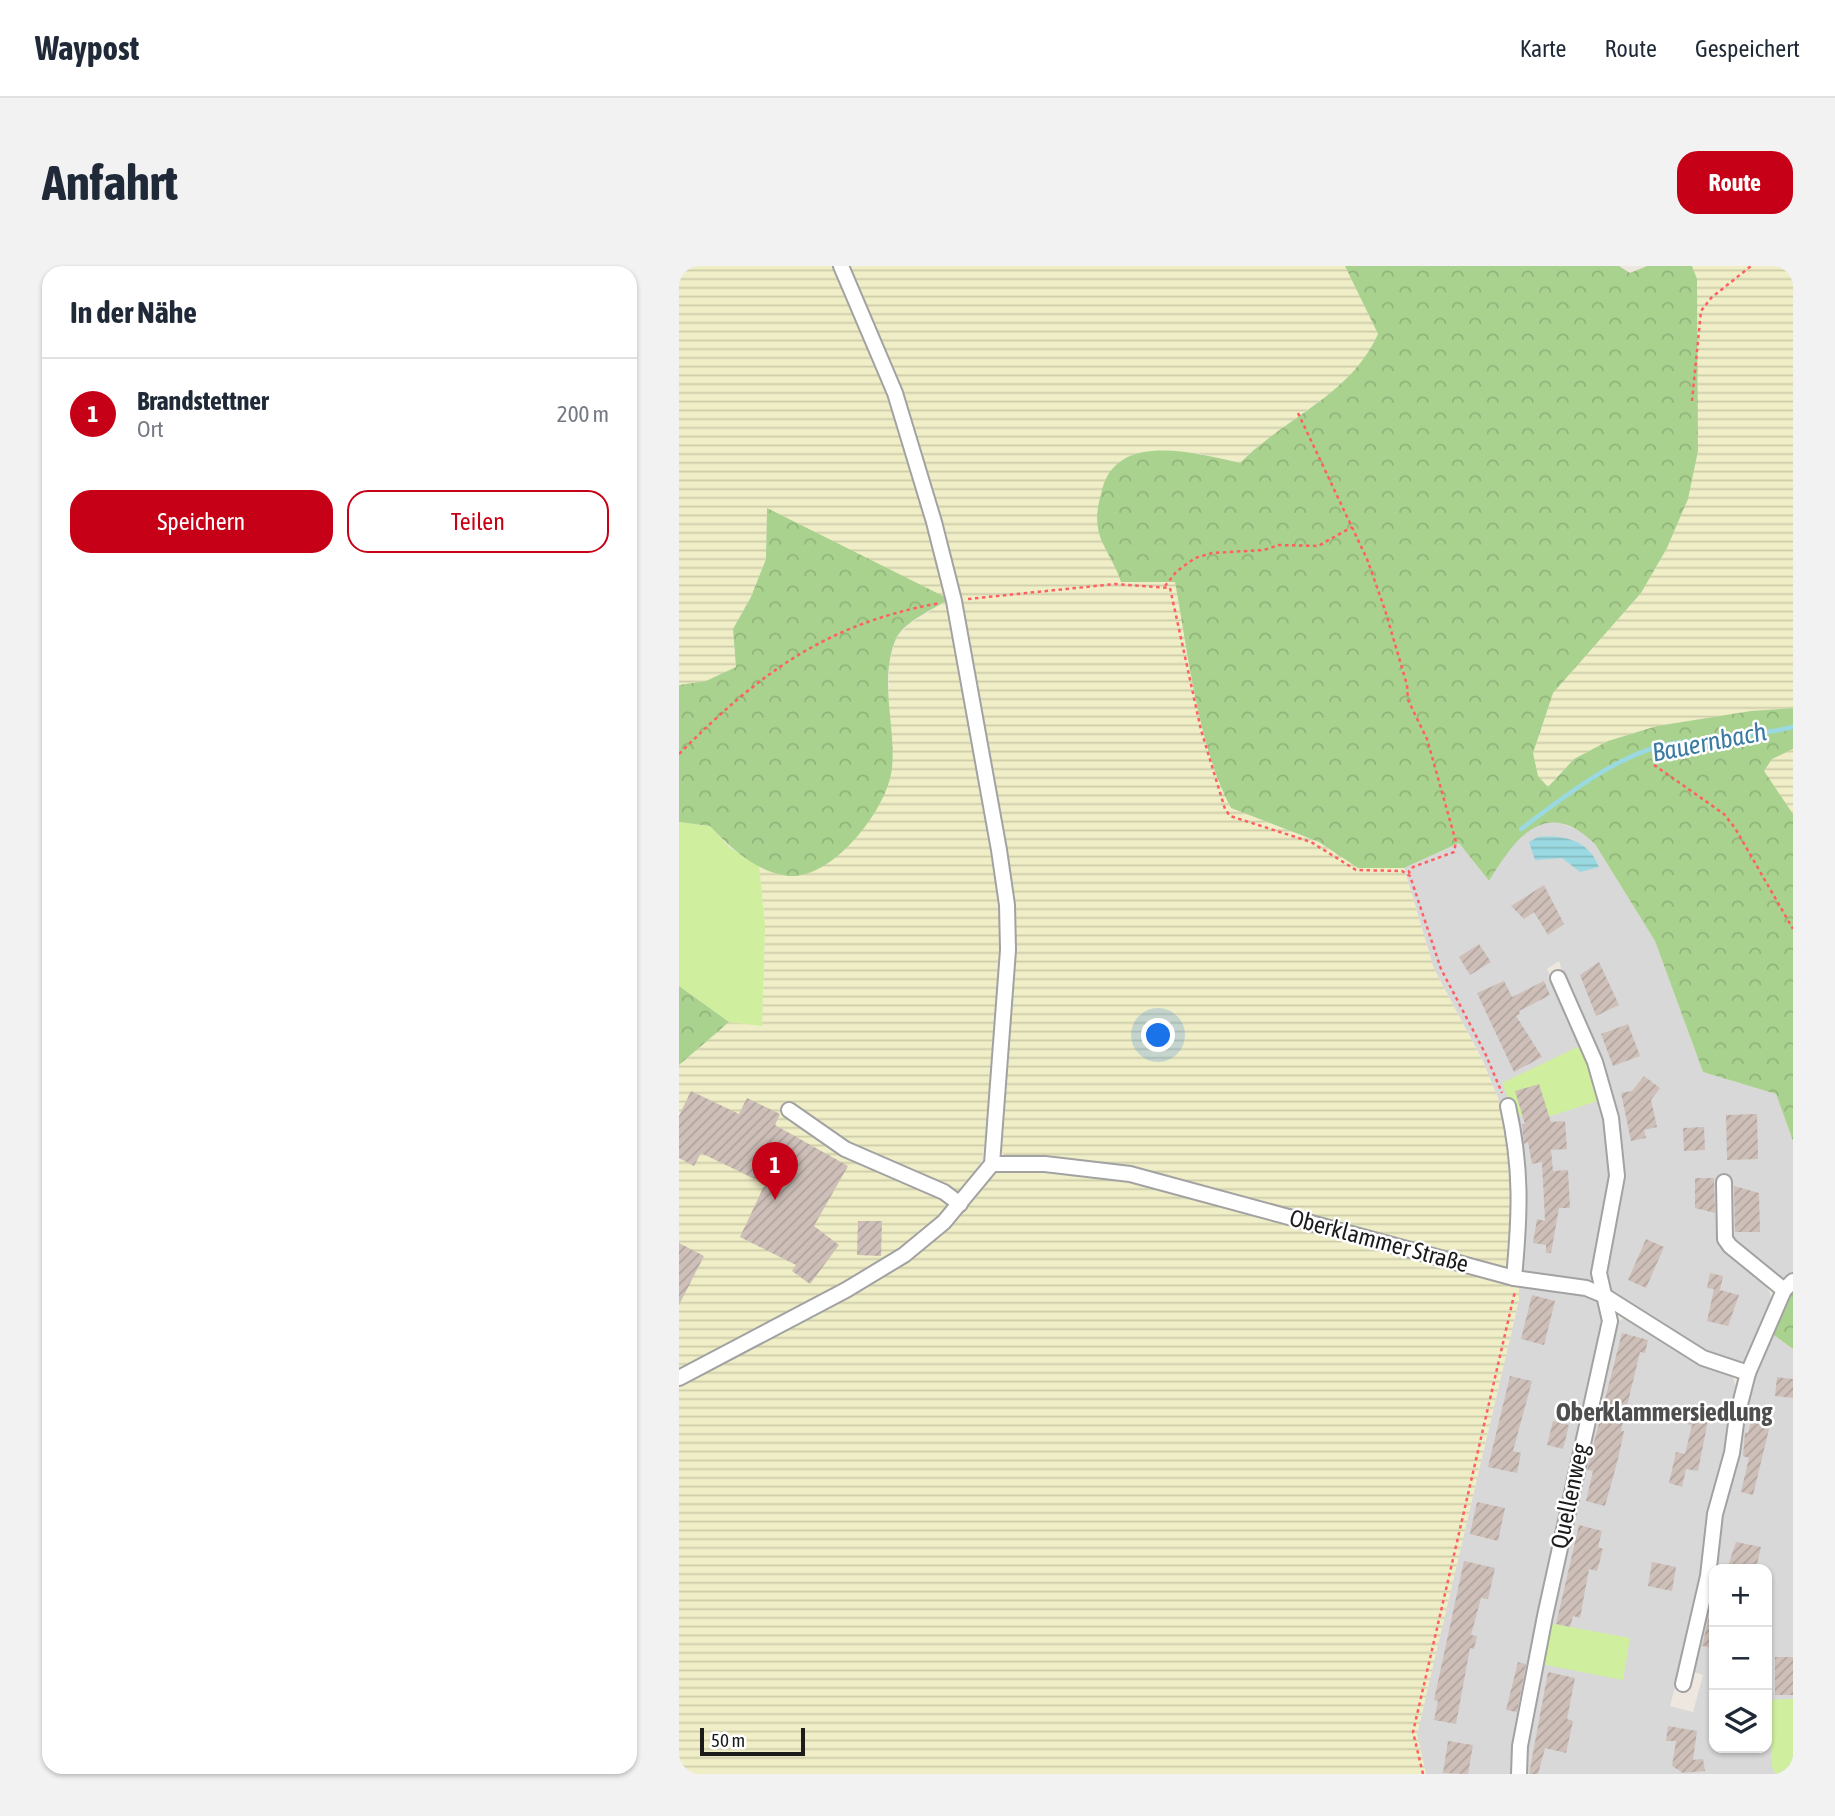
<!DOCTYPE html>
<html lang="de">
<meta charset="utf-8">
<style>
:root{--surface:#fff;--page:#f2f2f3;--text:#1f2937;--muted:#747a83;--line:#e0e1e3;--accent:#c60016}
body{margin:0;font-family:"Asap Condensed",sans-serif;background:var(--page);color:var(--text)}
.controls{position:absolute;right:21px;bottom:21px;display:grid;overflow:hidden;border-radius:14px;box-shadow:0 2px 5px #0004}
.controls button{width:63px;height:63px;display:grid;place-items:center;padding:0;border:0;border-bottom:2px solid var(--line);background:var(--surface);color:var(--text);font:35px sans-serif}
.scale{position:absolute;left:21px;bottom:18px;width:105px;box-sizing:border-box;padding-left:7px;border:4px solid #1b1b1b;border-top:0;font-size:19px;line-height:24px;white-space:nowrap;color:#1b1b1b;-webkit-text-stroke:5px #fff;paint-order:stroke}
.you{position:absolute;left:480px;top:770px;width:24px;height:24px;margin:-18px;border:5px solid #fff;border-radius:50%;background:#1a73e8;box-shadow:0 0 0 10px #1a73e833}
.badge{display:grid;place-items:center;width:46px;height:46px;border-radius:50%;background:var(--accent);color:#fff;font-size:23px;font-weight:700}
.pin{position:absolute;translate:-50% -58px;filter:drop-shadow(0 2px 4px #0008)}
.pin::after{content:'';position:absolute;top:37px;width:24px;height:21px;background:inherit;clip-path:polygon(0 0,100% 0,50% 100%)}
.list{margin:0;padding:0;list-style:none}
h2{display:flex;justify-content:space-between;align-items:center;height:91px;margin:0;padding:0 28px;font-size:30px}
h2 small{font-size:23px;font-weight:400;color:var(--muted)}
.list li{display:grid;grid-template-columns:46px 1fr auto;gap:21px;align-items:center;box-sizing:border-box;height:112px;padding:0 28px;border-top:2px solid var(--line)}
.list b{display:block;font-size:26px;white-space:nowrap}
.list p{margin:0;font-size:23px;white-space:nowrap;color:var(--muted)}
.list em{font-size:23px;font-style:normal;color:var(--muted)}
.actions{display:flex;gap:14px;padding:21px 28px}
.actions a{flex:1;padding:16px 0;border:2px solid var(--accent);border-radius:21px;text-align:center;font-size:24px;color:var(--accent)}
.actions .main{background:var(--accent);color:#fff}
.icon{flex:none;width:38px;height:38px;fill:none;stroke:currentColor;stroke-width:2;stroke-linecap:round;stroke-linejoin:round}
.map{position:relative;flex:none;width:1114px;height:1508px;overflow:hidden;border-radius:21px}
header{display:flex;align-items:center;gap:42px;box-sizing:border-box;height:98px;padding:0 35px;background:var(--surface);border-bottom:2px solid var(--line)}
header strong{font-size:33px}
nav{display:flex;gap:38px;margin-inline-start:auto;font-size:24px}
.intro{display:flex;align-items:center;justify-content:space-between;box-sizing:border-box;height:168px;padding:0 42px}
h1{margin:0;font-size:49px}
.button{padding:18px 32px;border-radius:21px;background:var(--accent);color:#fff;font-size:24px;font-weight:700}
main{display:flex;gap:42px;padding:0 42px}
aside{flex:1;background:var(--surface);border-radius:21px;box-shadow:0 2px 5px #0004}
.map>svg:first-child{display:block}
</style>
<header>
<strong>Waypost</strong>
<nav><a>Karte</a><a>Route</a><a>Gespeichert</a></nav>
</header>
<div class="intro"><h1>Anfahrt</h1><a class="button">Route</a></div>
<main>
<aside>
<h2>In der Nähe<small></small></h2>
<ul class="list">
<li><span class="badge">1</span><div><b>Brandstettner</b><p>Ort</p></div><em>200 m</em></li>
</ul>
<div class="actions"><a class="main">Speichern</a><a>Teilen</a></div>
</aside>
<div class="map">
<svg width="1114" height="1508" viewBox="0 0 1114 1508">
<defs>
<pattern id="farmland-rules" width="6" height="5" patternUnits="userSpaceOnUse" patternTransform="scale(1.75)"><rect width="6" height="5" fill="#f0eec7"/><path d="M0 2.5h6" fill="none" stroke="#cdccaa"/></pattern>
<pattern id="forest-crowns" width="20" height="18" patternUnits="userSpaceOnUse" patternTransform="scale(1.75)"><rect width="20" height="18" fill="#aad28f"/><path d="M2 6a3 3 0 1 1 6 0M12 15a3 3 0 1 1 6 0" fill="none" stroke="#92b47b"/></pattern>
<pattern id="water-rules" width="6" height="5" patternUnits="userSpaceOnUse" patternTransform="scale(1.75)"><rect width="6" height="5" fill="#9ad9e1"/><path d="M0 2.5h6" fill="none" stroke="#84bac0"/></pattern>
<pattern id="building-hatch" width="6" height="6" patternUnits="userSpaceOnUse" patternTransform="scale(1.75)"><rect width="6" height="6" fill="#cebfb8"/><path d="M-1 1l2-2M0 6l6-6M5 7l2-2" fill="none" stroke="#b0a49e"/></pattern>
</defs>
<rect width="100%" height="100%" fill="#eee7df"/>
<g fill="#d9d8d8" fill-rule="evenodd">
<path d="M868,555L882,557L905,567L916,578L976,675L1024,806L1097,828L1114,875V1008L1105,1017L1050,972L1039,917L1041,978L1086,1017L1091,1027L1092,1036L1071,1090L1065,1095L1056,1098L1035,1093L932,1028L926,1004L942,920V881L935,836L924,801L887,718L880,695L868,703L890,749L926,848L932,893L931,921L913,1017L826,1002L835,967L804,795L755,703L725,602L780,577L810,615L827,587L852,562Z"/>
<path d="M840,1017L920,1032L925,1047V1062L835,1508H747L738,1468L840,1034Z"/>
<path d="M947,1052L1021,1097L1048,1106L1054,1111L1056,1119L1050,1183L1028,1270L1018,1339L991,1440L1014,1446L1024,1409L1012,1405L1033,1285L1065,1137L1092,1067L1114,1083V1508H846V1481L862,1398L936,1063L939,1055ZM1035,1303H1088V1482H1035Z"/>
</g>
<g fill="url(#farmland-rules)">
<path d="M0,0H158L230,178L270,333L312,567L322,641V710L309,857L303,892L297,910L267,948L208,996L0,1108V799L50,756L83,759L86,659L80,599L111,610L209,442L210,399L217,372L232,357L269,334L88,242L87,293L72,331L54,363L57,402L27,415L0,419Z"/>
<path d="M168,0H666L699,68L688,93L655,124L574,184L561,197L518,187L420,270L436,295L442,315H496L512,407L552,542L640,576L679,602H725L755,703L804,795L828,854L837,913L835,967L826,1002L453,904L327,891L320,883L334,688L278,335Z"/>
<path d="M1013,0H1114V442L1072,445L978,460L929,475L895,493L869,521L859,510L854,487L874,427L962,327L988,282L1009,233L1018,13Z"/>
<path d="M1114,483V548L1085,505L1093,493Z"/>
<path d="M346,901L439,912L840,1017V1034L738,1468L747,1508H0V1118L203,1010L314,907Z"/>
</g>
<g fill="#cfef9e">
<path d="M0,556L31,560L51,582L80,599L86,659L83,760L50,756L0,720Z"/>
<path d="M903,779L922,834L852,856L848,850H836L823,817Z"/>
<path d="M870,1357L951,1372L944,1414L862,1398Z"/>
<path d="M1114,1433V1508H1097L1093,1501L1089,1434Z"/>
</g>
<g fill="url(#forest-crowns)">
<path d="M666,0H940L951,7L968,0H1013L1018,13L1019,185L1009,233L988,282L962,327L874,427L854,487L859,510L869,521L895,493L929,475L978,460L1072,445L1114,442V483L1093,493L1085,505L1114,548V875L1097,828L1024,806L976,675L916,578C867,530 837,571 810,615L780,577L725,602H679L640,576L552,542C519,480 509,386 496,316H442C437,299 423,280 420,267C416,251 419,239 423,224C438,164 519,188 561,197C605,152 672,129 699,68Z"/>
<path d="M88,242L270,333C254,344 223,356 216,375C200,417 217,459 213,502C209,542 155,613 110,610C79,607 51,582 31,560L0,556V419L27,415L57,401L54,363L72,331L87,293Z"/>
<path d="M0,720L50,756L0,799Z"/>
<path d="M1114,1024V1083L1092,1067L1104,1035Z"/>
</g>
<path fill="url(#water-rules)" d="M859,571C886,569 909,574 920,601L901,606L883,592L856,594L850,576Z"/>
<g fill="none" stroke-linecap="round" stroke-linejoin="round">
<path stroke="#9ad9e1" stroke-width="4.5" d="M842,563C885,531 942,485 996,477C1035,471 1075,471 1114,461"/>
</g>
<g fill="url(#building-hatch)">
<path d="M865,619L885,658L869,669L855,646L845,653L832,640Z"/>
<path d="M800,678L812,696L791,709L780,691Z"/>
<path d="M920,696L940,739L917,750L901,709Z"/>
<path d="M825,715L833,731L865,715L871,729L840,745L841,748L837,750L863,791L835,806L798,727Z"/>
<path d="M949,758L961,790L934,800L922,768Z"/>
<path d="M965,810L981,822L972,834L978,861L965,864L967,872L952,875L942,827L953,825Z"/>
<path d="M860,818L872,856L886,855L888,883L872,884L874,905L889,904L891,942H880L872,987H867V979L854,977L858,953L866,955L863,896L853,898L849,876L845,878L843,858H846L836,825Z"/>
<path d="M12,825L60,848L68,832L101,848L96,859L169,900L135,960L160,979L131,1018L113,1005L117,999L61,971L86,918L22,887L15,900L0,892V850Z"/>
<path d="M1078,848L1079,893L1048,894L1047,849Z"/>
<path d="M1025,861L1026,884L1005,885L1004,862Z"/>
<path d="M1016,912H1035L1036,947L1016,942Z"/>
<path d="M1055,920L1080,927L1081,966H1056Z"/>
<path d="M179,955H203L202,990L178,989Z"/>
<path d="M967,973L985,981L967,1022L949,1014Z"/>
<path d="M0,977L25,990L0,1039Z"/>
<path d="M1031,1007L1044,1010L1041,1024L1060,1029L1049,1060L1028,1055L1035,1023L1028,1022Z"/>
<path d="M853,1029L876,1035L865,1079L842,1073Z"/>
<path d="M943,1067L969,1074L966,1087L961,1086L942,1165H945L939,1193L926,1240L907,1235L914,1205L908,1204Z"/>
<path d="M831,1110L853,1115L834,1185L842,1187L838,1207L809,1201Z"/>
<path d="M1098,1111L1114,1113V1132L1096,1130Z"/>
<path d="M1010,1141L1031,1144L1019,1205L1007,1203L1003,1221L990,1217L997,1186L1006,1188L1013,1159L1007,1158Z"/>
<path d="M874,1155L890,1159L884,1183L868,1179Z"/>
<path d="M1072,1155L1091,1159L1074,1229L1062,1226L1070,1192L1064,1190L1066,1166L1069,1167Z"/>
<path d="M798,1236L826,1242L819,1275L791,1268Z"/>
<path d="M900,1259L923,1265L919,1281L924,1283L918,1305L910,1303L901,1352L894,1350L891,1361L877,1358Z"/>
<path d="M1057,1276L1082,1281L1077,1303H1048Z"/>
<path d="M785,1295L816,1302L809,1333L802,1332L792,1369L798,1370L795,1383L791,1382L777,1458L755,1454L759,1435L755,1434Z"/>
<path d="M973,1296L997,1301L993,1325L969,1320Z"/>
<path d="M1031,1346H1035V1382L1023,1380Z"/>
<rect x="1096" y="1391" width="18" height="38"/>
<path d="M839,1396L847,1398L838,1446L827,1444Z"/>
<path d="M869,1406L896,1412L888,1453L894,1455L887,1487L866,1482L859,1508H850Z"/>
<path d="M989,1460L1018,1465L1014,1494L1024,1493L1026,1505L1004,1507L993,1500L997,1475H987Z"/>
<path d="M769,1475L794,1479L789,1508L764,1507Z"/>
</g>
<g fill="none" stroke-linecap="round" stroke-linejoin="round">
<g stroke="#a2a2a2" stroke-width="18">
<g id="minor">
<path d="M829,840C843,902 841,948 835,1012"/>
<path d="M110,844L166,883L265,926L281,938"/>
<path d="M313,898H366L451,908L835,1012L907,1022L924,1029L1024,1092L1069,1107L1105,1024L1114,1015"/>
<path d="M1045,916L1046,973L1051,980L1105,1024"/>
<path d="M0,1112L167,1024L225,989L265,956L313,898L329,684L328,639L320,584L275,335L255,256L216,127L162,0"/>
<path d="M1004,1418L1029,1310L1036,1248L1053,1187L1058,1150L1069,1107"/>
<path d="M840,1508L841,1480L866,1350L931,1055L920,1007L938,910L932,852L916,796L879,712"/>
</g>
</g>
<g stroke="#ff5f60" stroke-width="2.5" stroke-dasharray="3.5 3.5" stroke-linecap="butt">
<path d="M1013,135L1022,45L1032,32L1072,0"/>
<path d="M619,147L688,293L706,344L728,419L729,434L748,473L777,576L775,586L734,601L730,605L731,610"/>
<path d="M486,320L498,305L516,292L533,287L585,284L600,279L639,280L673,261"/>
<path d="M289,333L436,318L491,322L522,464L546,543L551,550L632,576L677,604L723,605L731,610L762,703L806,787L823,827"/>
<path d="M0,488C81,407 146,358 261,337"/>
<path d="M975,499L1045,548L1056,562L1114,663"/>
<path d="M744,1508L734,1466L836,1025"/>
</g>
<use href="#minor" stroke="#fff" stroke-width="14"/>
</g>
<g text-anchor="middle" stroke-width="5" stroke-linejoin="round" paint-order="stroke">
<g font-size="24" fill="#1b1b1b" stroke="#fff">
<text transform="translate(700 975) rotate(15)" y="8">Oberklammer Straße</text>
<text transform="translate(891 1230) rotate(-78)" y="8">Quellenweg</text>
</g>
<g font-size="26" font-style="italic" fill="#3a7aa3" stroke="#fff">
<text transform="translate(1030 476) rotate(-11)" y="9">Bauernbach</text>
</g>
<g font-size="26" font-weight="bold" fill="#4e4e4e" stroke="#fff">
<text x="985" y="1155">Oberklammersiedlung</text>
</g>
</g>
</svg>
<div class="controls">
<button>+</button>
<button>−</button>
<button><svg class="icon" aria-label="layers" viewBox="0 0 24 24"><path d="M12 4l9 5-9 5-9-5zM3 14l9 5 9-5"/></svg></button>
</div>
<div class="scale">50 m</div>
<div class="you"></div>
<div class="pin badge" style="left:96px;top:934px">1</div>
</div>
</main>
